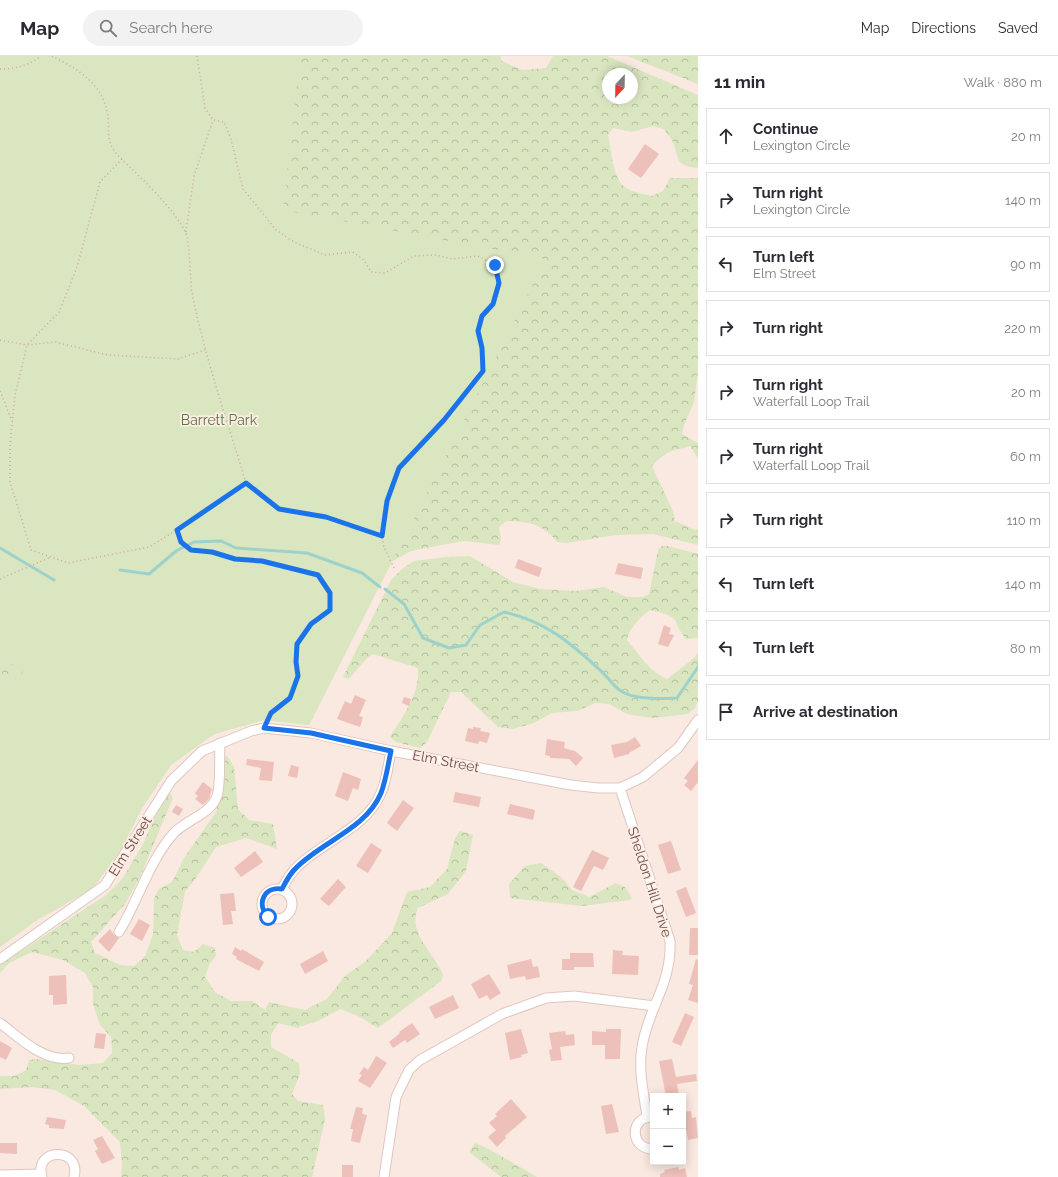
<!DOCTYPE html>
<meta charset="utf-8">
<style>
:root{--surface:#fff;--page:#f2f2f3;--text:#2b2b33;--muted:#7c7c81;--line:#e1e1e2}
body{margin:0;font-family:Raleway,sans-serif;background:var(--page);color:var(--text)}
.controls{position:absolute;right:12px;bottom:12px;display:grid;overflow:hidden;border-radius:0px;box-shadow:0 2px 10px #0003}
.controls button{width:36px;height:36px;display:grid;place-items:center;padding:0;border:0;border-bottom:1px solid var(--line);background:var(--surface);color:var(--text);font:20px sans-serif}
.compass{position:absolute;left:602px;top:12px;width:36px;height:36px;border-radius:50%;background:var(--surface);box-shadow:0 2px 10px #0003;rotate:202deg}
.stop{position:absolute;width:12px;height:12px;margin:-9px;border:3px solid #1a73e8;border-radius:50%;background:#fff}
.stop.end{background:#1a73e8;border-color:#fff;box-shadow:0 1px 4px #0008}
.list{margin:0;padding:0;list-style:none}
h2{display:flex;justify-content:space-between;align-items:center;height:52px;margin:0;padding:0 16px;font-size:17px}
h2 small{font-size:13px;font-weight:400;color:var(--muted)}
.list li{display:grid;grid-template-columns:26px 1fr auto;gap:12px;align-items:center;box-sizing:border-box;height:56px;margin:0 8px 8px;padding:0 8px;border:1px solid var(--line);border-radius:0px}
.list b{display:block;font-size:15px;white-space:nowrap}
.list p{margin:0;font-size:13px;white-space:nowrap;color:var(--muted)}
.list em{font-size:13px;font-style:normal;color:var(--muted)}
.icon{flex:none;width:22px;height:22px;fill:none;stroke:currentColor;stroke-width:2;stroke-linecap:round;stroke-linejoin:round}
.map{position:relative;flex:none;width:698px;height:1121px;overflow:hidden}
header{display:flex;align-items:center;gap:24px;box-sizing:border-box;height:56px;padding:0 20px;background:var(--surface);border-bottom:1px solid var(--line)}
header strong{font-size:19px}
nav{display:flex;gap:22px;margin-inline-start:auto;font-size:14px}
.search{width:280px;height:36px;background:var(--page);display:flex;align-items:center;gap:10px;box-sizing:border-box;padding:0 14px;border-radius:22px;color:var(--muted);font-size:15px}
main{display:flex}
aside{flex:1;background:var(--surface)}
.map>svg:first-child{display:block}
</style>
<header>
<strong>Map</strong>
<div class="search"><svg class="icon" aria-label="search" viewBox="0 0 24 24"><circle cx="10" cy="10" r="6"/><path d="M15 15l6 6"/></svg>Search here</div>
<nav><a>Map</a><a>Directions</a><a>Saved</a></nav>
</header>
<main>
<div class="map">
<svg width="698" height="1121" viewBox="0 0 698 1121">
<defs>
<pattern id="forest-crowns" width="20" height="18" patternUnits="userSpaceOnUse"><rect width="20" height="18" fill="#dae6c0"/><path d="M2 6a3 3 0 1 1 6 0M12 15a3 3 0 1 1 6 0" fill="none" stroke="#b5bd9e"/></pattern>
</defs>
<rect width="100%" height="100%" fill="#fae9e0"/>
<g fill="url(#forest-crowns)" fill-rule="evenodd">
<path d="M0,0H500L502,5L522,14L546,12L553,0H607L698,39V112C674,109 680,104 673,86C671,81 666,77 664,73L653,70L632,76L613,72L608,79C612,95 612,125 628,133C635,137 645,138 652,140L663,135L670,122H698V316L694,346L684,369L682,378L698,387V403L690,390C686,392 683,392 678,393C667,395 659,402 652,410L673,455L675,465L695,474L698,473V489L653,478L616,479L566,487L557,486C543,468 528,465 506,465L499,471L501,484L499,489L465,485L441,489L411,495L391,506L309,669L264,664L214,678L171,709L142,752L121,794L93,832L34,866L0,891ZM608,18H632V42H608Z"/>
<path d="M627,0H698V28Z"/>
<path d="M662,490H668L698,498V582L686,583C681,577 679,573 676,566C672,558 658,556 650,554C640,561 629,572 627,584C638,597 651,617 667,623L694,602L698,597V645L695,652L688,658L652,662L627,658L609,648L596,647L577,655L552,657L534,667L513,673L498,671L461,636H451L427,686L420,692L396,686L390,681C403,660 420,638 418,612L373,598L366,603L349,623L343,621L391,524L402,513L414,505L446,501L470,500L513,526L541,533L576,535L604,531L627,541H642L649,538L658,494Z"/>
<path d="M227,699L234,711L238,753L249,764L273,768L277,793L246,782L216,791L194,825L185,835L177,879L183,894L194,896L203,888L215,892L216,900L209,909L205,921L215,936L231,945H252L265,954L269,946L305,954L327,943L345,920L366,905L392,877L407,836L430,831L447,813L455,782L460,775L473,779L466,815L448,838L418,852C407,878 435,897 443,919L441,925L378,972L358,960L340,953L320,964L297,972L278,967L271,979V991L299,1007L300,1018L292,1038L298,1045L323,1049L325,1063L312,1121H121L122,1109L120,1086L84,1050L55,1034L32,1031L0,1033V1020H15L26,1014L29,1004L35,1003L79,1009L103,1007L112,997L111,981L100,969L93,948V931L85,917L63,904L32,896L9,907L0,917V909L106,839L123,822L143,788L156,758L170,737L173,742L139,823L125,848L91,886L95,897L120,909L134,910L145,900L153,878L154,842L159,833L172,826L184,802L216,756L222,734V706Z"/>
<path d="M541,807L561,821L572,834L589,841L616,827L625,831L632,842L630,844L582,850L510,842L509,828L525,810Z"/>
<path d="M475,1087L489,1093L537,1121H501L469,1096Z"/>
</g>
<path fill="#dae6c0" d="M0,0L14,3L15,0H300L283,154L546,203L309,669L264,664L214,678L171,709L142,752L121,794L93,832L34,866L0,891V620L19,624L25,611L0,606Z"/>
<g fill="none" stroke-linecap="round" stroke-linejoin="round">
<g stroke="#9dd2cc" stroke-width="3">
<path d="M0,492L54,524"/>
<path d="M120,514L149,518L176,495L194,486L221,485L236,492L307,497L362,517L380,531"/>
<path d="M385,533L404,548L423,582L449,592L466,589L480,569L504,556C545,565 571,587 601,615C608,621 613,630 621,635C635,644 661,643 677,642L698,611"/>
</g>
</g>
<g fill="#edc0b9">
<path d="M645,88L659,98L641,122L628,113Z"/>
<path d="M518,503L542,512L539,521L515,512Z"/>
<path d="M618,507L643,512L641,523L615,518Z"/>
<path d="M664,569L671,572L669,578L674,579L668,591L658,588Z"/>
<path d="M355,639L366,644L359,660L363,661L360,671L337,663L345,645L351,648Z"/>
<path d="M404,641L411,643L409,650L402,647Z"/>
<path d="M473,671L481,672L480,675L490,677L487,687L479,685L478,688L465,685L468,672L473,673Z"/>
<path d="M635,681L641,690L629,697V698L614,702L611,689L627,686Z"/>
<path d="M547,683L565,686L564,692L575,695L583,702L576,710L569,703L550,702V700L545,699Z"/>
<path d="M247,703L274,706L272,725L259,724L261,712L246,709Z"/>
<path d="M698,704V726L691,735L684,729L688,725L684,722Z"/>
<path d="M291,709L299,711L297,722L288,720Z"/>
<path d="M343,716L361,723L358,734L353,732L348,745L335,740Z"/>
<path d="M203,726L212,733L209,743L203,749L195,743L198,740L195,737Z"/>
<path d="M455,736L481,741L479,751L453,746Z"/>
<path d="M403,744L414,752L397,775L387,767Z"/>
<path d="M510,748L535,754L533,764L507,758Z"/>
<path d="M176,749L183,753L179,760L172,756Z"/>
<path d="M671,785L681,814L668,818L658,789Z"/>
<path d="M371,787L382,794L368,817L356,810Z"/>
<path d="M592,794L609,802L603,814L594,810L581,835L573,831Z"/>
<path d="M255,795L263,806L241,821L234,812Z"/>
<path d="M338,823L346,831L329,850L320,843Z"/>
<path d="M686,831L696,857L686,861L676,835Z"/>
<path d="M234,837L236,855H231L233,868L223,869L220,838Z"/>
<path d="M139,863L150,869L142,885L130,878Z"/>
<path d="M690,872H698V899H689Z"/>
<path d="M110,873L114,879L119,882L109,896L98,885Z"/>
<path d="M235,891L241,895L242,893L264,906L259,915L236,903L237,901L232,898Z"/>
<path d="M613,894L623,895L622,899L639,900L638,919L612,918Z"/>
<path d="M323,895L328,905L305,918L300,908Z"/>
<path d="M570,897H593L594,911H574V914H562V903H570Z"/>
<path d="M531,903L533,911L538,910L540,921L526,924L525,920L510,923L507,909Z"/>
<path d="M696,903L698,904V947L688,944L693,929L689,928Z"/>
<path d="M489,918L501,937L490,944L487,939L479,943L471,928Z"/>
<path d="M66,919L67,948L53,949V939H49V920Z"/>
<path d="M453,939L459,952L435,963L429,951Z"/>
<path d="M685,957L694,961L681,990L672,986Z"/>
<path d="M412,967L420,978L407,987L405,984L393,992L389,986L400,977L399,976Z"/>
<path d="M521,973L528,997L521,999L522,1001L510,1004L505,977Z"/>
<path d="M606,973H621L620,1003H605V989H592V975L606,976Z"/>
<path d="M565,975L566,979L574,978L575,989L560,991L562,1004L551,1005L549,994L552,993L549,977Z"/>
<path d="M96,977L106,978L104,993L94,992Z"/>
<path d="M0,985L12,992L6,1004L0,1001Z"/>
<path d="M376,1000L387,1007L370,1032L358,1025L362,1019L359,1018L364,1011L368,1014Z"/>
<path d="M672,1003L676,1021L696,1018L697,1025L677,1028L679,1040H666L659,1005Z"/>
<path d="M511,1043L527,1061L505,1080L506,1082L497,1091L488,1081L496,1074L489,1067L497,1060L495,1058Z"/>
<path d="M612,1048L619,1076L606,1078L601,1050Z"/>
<path d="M356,1051L363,1052L362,1058L367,1059L360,1087L351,1085L353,1073H350Z"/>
<path d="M691,1055L692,1062L696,1061L698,1082L688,1084L685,1068L683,1069V1056Z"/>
<path d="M47,1061L66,1064L64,1073L49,1072V1069L45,1068Z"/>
<path d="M102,1080L115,1102L102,1108L95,1095L98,1093L93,1084Z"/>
<path d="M0,1087H17V1098L0,1097Z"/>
<rect x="342" y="1109" width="11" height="12"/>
<path d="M678,1111L679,1114L685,1112L687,1121H660V1118L665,1116L664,1114Z"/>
</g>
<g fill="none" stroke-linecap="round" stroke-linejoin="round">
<g stroke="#dfc6c0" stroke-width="11">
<g id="minor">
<path d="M620,732L670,885C672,928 648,952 642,991C638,1014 644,1038 647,1061"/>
<circle cx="277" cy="848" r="15"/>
<path d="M282,833C286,825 291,817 297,811C323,785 366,773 381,737C387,724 388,709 391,695"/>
<path d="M119,876C138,845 150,803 174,777C186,764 211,758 217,740C221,728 219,701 220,687"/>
<path d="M0,903L105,829L171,725L202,695L251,675L264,672L311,677L391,695L571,729L598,732H620L643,721L678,692L698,664"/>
<path d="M0,967C19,981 43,1006 69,1002"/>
<path d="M652,1061C629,1061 630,1093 653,1093"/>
<path d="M0,1119L41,1118"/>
<path d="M42,1121C33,1091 82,1091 74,1121"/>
<path d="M384,1121L396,1041L409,1014L420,1004L502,958L546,942L574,940L655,950"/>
</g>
</g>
<g stroke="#d1a49d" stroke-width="1.5" stroke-dasharray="1 3" stroke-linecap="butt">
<path d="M52,0C79,14 104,28 108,61C109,73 107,82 113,93C118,101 127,108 134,115C152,133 172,152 185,175C190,184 190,224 192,237C205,302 227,364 246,427L178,473"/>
<path d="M197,0L205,52L213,64L224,66L231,83L243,133L276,174L294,186L325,199L353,196L364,204L371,216L385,217L414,200L436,199L453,203L478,200L495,209L499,227L493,248L482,260L478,275L482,292L483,315L444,364L399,412L387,445L382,480L384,491L395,514"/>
<path d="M0,13C15,13 28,10 41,0"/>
<path d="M122,103L100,126L77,211L59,256L27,289L15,339L10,389V426L31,494L68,507L149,491L177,474L181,486L191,494L212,495L235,503L262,505L318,519L330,537V554L311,569L297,588L296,606L298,620L290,642L271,657L268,662"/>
<path d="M186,176L194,120L213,64"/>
<path d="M0,284L27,289L55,286L108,299L178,303L205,294"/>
<path d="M0,335L12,365"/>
<path d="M246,427L279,453L326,461L381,479"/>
<path d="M0,523L51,501"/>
</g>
<use href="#minor" stroke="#fff" stroke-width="9"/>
</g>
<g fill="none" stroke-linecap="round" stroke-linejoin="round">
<path stroke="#1a73e8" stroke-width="5" d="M268,861C256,848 264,830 282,833C286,825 290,817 297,811C323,785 366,773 381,737C386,724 388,709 391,695L311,677L264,672L271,657L290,642L298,620L296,606L297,588L311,568L330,554V537L318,519L262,505L235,503L212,496L191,494L181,486L177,474L246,427L279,453L326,461L382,480L387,445L399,412L444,364L483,315L482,292L478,275L482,260L493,248L499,227L495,209"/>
</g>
<g text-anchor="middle" stroke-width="3.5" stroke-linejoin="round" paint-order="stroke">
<g font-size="14" fill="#5e7442" stroke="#feede5">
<text x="219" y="369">Barrett Park</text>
</g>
<g font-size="14" fill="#6e4d49" stroke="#feede5">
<text transform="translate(446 705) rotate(11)" y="5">Elm Street</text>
<text transform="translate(130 790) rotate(-58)" y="5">Elm Street</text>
<text transform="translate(650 826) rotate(72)" y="5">Sheldon Hill Drive</text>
</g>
</g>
</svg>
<div class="controls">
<button>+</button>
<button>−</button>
</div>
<svg class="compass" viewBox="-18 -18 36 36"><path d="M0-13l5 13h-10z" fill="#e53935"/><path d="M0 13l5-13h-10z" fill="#7c7c81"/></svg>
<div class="stop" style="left:268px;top:861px"></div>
<div class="stop end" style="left:495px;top:209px"></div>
</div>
<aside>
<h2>11 min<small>Walk · 880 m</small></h2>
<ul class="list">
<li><svg class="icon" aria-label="ahead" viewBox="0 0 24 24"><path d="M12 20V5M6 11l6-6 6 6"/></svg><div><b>Continue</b><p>Lexington Circle</p></div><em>20 m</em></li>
<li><svg class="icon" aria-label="right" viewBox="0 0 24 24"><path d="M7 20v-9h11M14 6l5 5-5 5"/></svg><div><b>Turn right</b><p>Lexington Circle</p></div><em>140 m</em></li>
<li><svg class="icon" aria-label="left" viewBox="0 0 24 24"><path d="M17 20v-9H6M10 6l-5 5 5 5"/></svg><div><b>Turn left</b><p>Elm Street</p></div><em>90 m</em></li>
<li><svg class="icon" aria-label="right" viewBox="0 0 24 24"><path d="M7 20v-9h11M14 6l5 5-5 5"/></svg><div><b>Turn right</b></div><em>220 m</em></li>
<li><svg class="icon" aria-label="right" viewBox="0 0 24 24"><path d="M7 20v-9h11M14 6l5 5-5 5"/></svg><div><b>Turn right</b><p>Waterfall Loop Trail</p></div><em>20 m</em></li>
<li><svg class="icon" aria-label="right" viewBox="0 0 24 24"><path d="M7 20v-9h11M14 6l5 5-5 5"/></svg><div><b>Turn right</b><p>Waterfall Loop Trail</p></div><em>60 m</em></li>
<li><svg class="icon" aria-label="right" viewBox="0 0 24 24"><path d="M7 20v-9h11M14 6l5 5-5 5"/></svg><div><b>Turn right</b></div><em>110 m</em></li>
<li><svg class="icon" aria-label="left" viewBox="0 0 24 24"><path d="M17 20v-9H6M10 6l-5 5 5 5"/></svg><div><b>Turn left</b></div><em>140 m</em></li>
<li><svg class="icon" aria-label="left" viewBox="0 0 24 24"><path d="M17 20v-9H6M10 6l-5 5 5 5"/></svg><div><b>Turn left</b></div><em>80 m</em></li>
<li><svg class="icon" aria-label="arrive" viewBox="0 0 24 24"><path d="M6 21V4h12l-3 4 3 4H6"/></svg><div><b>Arrive at destination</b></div></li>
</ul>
</aside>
</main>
